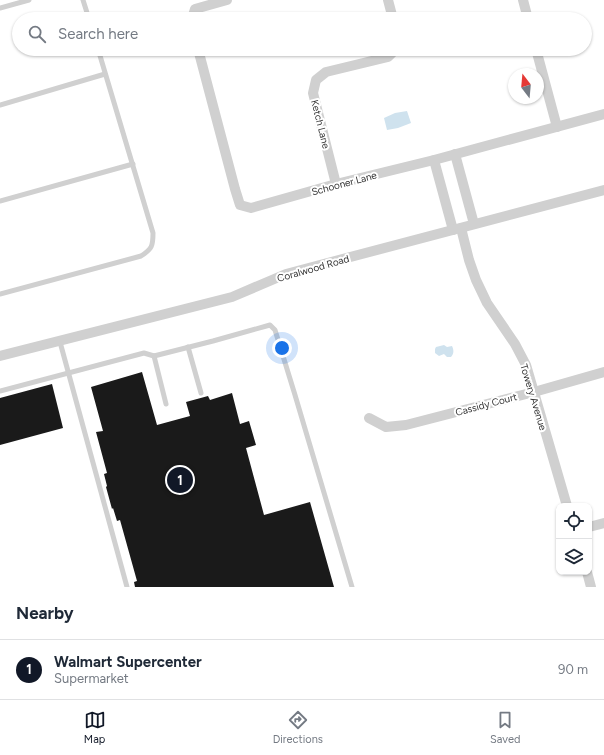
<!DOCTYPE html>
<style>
:root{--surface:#fff;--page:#f6f6f7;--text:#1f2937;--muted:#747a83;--line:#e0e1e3;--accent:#111827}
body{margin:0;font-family:Figtree,sans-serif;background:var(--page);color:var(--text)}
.controls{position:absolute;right:12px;bottom:12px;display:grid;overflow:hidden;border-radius:8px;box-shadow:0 1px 3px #0004}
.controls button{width:36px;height:36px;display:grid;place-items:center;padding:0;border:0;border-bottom:1px solid var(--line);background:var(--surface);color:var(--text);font:20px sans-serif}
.compass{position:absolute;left:508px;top:68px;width:36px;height:36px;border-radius:50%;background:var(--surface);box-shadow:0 1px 3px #0004;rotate:344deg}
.you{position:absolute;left:282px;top:348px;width:14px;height:14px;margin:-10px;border:3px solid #fff;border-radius:50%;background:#1a73e8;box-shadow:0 0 0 6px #1a73e833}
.badge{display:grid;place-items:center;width:26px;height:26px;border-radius:50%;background:var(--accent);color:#fff;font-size:13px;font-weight:700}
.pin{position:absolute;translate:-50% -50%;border:2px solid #fff;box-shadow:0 1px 4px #0006}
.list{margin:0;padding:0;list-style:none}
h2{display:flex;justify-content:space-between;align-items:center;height:52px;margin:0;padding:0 16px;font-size:17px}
h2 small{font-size:13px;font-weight:400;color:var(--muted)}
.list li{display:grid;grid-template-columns:26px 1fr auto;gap:12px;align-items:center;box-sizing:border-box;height:60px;padding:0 16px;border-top:1px solid var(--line)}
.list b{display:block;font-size:15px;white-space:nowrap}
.list p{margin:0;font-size:13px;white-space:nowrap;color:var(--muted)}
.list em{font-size:13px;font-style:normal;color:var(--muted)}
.icon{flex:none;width:22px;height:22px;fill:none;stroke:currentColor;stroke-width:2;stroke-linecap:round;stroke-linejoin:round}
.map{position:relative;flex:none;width:604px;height:587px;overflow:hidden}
.search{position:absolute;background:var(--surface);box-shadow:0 1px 3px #0004;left:12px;right:12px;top:12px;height:44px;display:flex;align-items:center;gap:10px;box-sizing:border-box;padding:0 14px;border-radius:22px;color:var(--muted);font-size:15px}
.sheet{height:112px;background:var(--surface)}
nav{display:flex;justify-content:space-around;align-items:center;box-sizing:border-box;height:56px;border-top:1px solid var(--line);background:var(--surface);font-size:11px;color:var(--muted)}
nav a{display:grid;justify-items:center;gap:2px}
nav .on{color:var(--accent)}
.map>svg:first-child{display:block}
</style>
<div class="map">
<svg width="604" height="587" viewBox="0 0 604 587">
<rect width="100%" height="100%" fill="#fff"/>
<g fill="#cfe2ee">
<path d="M407,111L411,123L398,128L387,130L384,118L395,113Z"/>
<path d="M444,345L447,347L452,346C454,350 454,354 451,357H447L444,354L439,356L435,353V349L436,347Z"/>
</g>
<g fill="#1a1a1a">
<path d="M142,372L157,425L190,416L186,402L208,396L210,400L232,393L240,424L249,421L256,445L246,448L264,515L310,502L334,587H135L134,582L137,581L120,520L117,521L113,508L112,509L106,487L107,486L104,474L107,473L96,432L103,431L91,387Z"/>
<path d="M52,384L63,428L0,445V398Z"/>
</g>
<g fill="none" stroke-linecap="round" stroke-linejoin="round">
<g stroke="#d0d0d0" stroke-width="5">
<path d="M83,0L89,19"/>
<path d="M0,8L29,0"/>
<path d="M0,105L105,74"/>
<path d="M0,201L133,164"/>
<path d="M0,294L141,256C152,249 153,246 153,233L98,49"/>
<path d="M60,342L127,587"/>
<path d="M188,347L201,393"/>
<path d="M154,356L166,404"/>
<path d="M0,391L144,353L154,356L213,341L270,325L275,330L295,395L352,587"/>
</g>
<g stroke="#d0d0d0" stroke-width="10">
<path d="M388,0L393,19"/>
<path d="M523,0L528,19"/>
<path d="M192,19L195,9L227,0"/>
<path d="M198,49L235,189L240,205L251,208L336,184L434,160L604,114"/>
<path d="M536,49L557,127"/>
<path d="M455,154L474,224"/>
<path d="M434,160L453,230"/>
<path d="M336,184L313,93L316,80L326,72L388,57L396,49"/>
<path d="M461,228L469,260L476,280L487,303L515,344L526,365L567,506"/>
<path d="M0,356L232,297L286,274L604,190"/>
<path d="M369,418L386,427L406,425L534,392L604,372"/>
<path d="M589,527L604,523"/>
<path d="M587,572L591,587"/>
</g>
</g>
<g text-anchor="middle" stroke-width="4" stroke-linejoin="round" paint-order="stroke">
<g font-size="10" fill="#333" stroke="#fff">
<text transform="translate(321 124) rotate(76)" y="4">Ketch Lane</text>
<text transform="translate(344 183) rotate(-15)" y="4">Schooner Lane</text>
<text transform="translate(313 268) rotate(-16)" y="4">Coralwood Road</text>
<text transform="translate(534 397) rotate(73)" y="4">Towery Avenue</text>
<text transform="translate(486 404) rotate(-15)" y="4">Cassidy Court</text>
</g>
</g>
</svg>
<div class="controls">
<button><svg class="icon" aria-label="locate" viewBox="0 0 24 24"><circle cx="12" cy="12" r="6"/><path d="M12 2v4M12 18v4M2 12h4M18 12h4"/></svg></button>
<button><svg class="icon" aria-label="layers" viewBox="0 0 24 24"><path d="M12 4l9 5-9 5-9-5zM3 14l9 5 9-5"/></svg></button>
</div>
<svg class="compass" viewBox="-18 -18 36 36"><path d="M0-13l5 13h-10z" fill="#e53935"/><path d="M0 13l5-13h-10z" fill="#747a83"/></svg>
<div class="you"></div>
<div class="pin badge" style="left:180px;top:480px">1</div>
<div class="search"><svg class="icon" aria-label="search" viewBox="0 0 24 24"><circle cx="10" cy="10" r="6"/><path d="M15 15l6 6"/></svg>Search here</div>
</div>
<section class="sheet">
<h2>Nearby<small></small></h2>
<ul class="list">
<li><span class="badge">1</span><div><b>Walmart Supercenter</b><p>Supermarket</p></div><em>90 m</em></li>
</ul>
</section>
<nav>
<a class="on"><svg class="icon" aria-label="map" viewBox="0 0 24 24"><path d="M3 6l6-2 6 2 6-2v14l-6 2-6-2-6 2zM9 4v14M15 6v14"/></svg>Map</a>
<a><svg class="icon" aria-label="directions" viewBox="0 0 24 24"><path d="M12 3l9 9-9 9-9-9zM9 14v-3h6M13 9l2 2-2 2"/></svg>Directions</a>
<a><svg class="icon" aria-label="saved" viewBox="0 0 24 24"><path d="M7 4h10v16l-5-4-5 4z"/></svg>Saved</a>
</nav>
